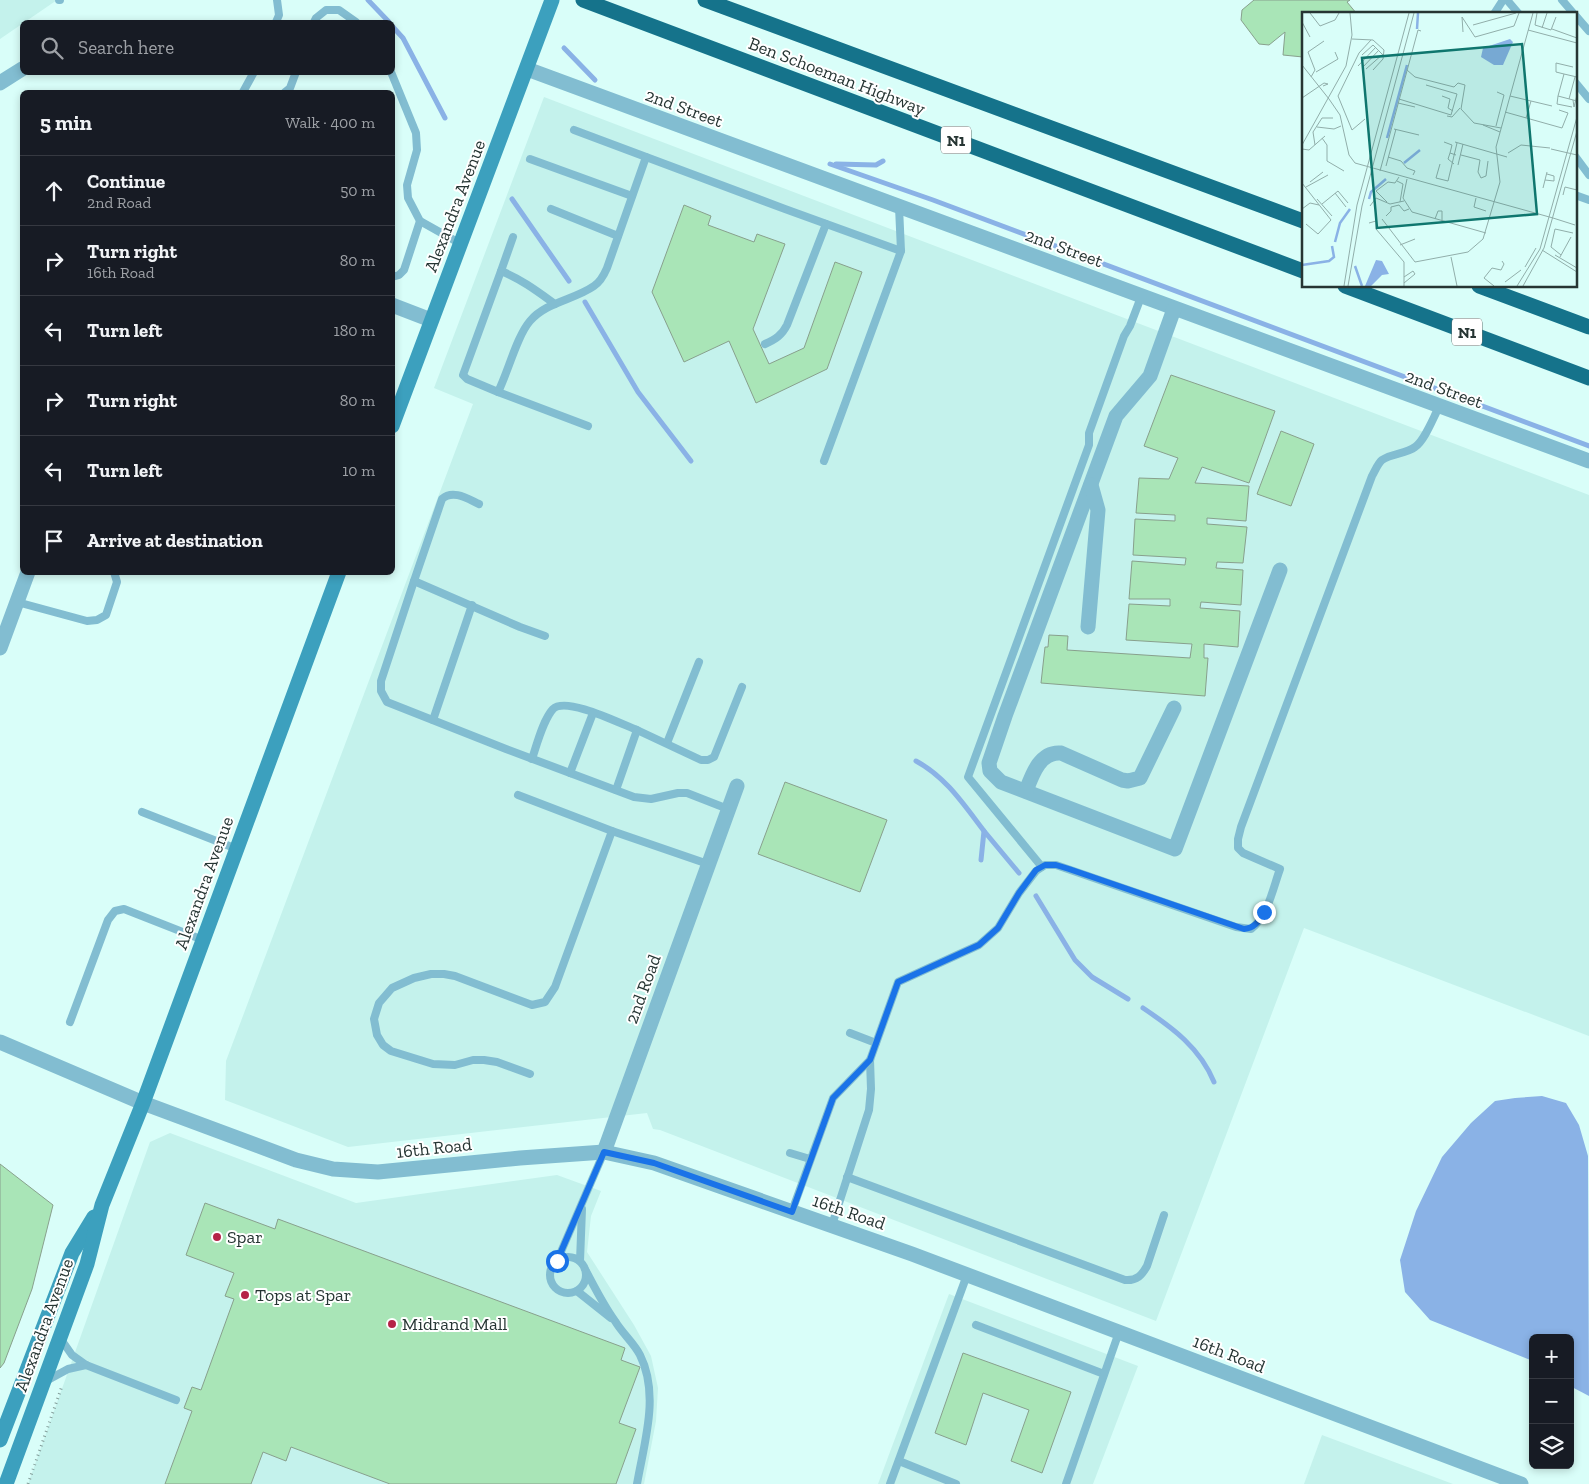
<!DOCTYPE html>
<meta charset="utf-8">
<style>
:root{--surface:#171b24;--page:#242831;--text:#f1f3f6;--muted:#9ea1a6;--line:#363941}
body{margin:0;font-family:"Zilla Slab",serif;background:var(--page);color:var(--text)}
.controls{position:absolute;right:15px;bottom:15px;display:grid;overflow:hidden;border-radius:8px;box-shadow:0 2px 8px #0003}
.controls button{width:45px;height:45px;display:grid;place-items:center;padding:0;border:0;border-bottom:1px solid var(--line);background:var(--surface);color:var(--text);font:25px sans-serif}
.stop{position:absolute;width:15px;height:15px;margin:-11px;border:4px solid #1a73e8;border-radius:50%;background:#fff}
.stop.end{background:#1a73e8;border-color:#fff;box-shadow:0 1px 5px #0008}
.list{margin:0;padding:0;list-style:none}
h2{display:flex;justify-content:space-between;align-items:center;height:65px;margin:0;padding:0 20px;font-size:21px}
h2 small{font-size:16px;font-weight:400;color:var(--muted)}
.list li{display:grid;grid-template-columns:32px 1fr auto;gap:15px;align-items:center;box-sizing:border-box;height:70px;padding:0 20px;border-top:1px solid var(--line)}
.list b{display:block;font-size:19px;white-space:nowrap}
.list p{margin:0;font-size:16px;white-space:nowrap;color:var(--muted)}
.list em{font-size:16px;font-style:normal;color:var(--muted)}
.icon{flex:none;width:28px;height:28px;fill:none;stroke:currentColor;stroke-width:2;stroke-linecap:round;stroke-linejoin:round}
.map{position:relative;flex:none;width:1589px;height:1484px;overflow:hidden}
.search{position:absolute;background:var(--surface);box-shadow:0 2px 8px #0003;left:20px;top:20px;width:375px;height:55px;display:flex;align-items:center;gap:12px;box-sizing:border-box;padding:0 18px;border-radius:8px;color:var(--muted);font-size:19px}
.panel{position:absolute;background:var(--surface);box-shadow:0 2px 8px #0003;left:20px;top:90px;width:375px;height:485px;border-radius:8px}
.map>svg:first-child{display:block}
</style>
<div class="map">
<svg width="1589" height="1484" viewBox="0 0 1589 1484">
<rect width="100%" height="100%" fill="#d9fef9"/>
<g fill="#c4f2ec">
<path d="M0,0H57L0,39Z"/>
<path d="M544,97L1589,495V1036L1304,928L1156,1321L660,1130L653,1129L647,1113L348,1147L225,1100L226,1061L473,404L434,388Z"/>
<path d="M170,1133L356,1203L557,1175L601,1191L591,1216L587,1252L634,1325L651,1356L658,1388L656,1421L644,1484H28L150,1142Z"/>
<path d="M949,1294L1138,1366L1093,1484H878Z"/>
<path d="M1322,1435L1453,1484H1304Z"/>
</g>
<path fill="#8ab2e6" d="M1542,1096L1566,1103L1579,1125L1588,1156L1589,1396L1570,1386V1338H1533V1361L1430,1320L1405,1292L1400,1260L1416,1211L1442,1157L1471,1123L1495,1101L1515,1098Z"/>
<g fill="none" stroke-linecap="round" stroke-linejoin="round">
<g stroke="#8ab2e6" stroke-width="5">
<path d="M368,0L389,22"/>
<path d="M392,26L403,38L445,118"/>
<path d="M564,48L595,80"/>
<path d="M830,164L933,200L1589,446"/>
<path d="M836,164L876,165L883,161"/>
<path d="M512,199L569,281"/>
<path d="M585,302L638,392L691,461"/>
<path d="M916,761C946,777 964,805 984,831L981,860"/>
<path d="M984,831L1019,873"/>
<path d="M1036,896L1075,960L1092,977L1128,999"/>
<path d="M1143,1008C1173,1028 1200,1048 1214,1082"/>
</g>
</g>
<g fill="#a9e5b7" stroke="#88a08d">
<path d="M1254,0H1350L1347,2L1357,14H1303V57L1283,55L1285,32L1269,45L1259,44L1241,20L1242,10Z"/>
<path d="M684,205L711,216L708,225L754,242L757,234L785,244L753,329L769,364L804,348L835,262L862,272L827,369L756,403L729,341L684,362L652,292Z"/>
<path d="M1171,375L1275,411L1249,483L1202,467L1195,483L1249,486L1246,521L1207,518V524L1247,527L1243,563L1217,562L1216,568L1243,570L1241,605L1201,602L1200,608L1240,611L1238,647L1204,644V658H1208L1205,696L1041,683L1045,647H1048L1049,635L1068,636L1067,650L1190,658L1192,644L1126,640L1129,604L1170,606V599H1129L1132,561L1185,565L1186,558L1133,555L1135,519L1175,521V515L1136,513L1139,478L1169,479L1178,458L1144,446Z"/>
<path d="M1281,431L1314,444L1291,506L1257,494Z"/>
<path d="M785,782L887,820L860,892L758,854Z"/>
<path d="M0,1164L53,1205L32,1289L4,1363L0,1368Z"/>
<path d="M205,1203L275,1229L278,1219L625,1348L621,1360L640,1367L619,1423L636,1429L616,1484H390L291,1447L286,1461L263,1452L251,1484H165L192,1411L184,1408L192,1387L201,1390L234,1299L225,1296L234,1273L186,1255Z"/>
<path d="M963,1353L1071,1392L1042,1473L1011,1461L1029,1410L983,1393L966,1445L935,1433Z"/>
</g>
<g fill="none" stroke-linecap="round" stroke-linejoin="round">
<path stroke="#849f9b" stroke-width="3" stroke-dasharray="1 4" stroke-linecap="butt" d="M28,1484L62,1386"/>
<g stroke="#82bdd1" stroke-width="8">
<path d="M59,0H60"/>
<path d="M1507,0L1519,14"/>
<path d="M1562,0L1574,14"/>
<path d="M1494,14L1503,0"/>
<path d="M1575,15L1589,31"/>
<path d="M276,22L279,15L277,0"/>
<path d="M314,22L316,18L326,10H339L356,22"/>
<path d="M391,72L416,133L417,150L407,185L408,198L420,221L461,244"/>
<path d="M1575,82L1589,99"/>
<path d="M243,92L254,72"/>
<path d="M285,92L290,88L296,72"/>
<path d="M574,130L785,209L901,251"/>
<path d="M1575,156L1589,175"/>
<path d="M530,159L632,196"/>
<path d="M1575,195L1589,200"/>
<path d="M551,209L618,236"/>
<path d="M513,237L501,271C521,279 537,291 555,304"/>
<path d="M501,271L463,375L467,379L498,392C508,372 517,336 530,321C546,302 574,300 594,286C600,282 604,275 607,268L646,157"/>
<path d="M392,277L399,275L404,270L420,221"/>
<path d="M765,344C776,339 782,335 787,325L826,224"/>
<path d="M498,392L588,426"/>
<path d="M824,461L901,251L899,207"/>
<path d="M414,581L442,499C453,489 468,499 479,504"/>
<path d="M17,602L87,621L97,620L106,615L117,582L114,572"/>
<path d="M545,636L520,627L414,581L381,681V691L387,702L506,749L634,797L651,799L678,793H687L728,809"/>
<path d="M433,720L472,605"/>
<path d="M637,730L701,760H708L714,757L742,687"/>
<path d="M667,743L699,662"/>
<path d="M532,759C537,744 543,720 553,709C566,696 621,724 637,730L616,790"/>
<path d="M570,773L593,713"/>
<path d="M518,795L612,831L708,864"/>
<path d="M142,812L237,849"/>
<path d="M1042,867L968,777L1089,445V433L1124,336L1130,326L1141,297"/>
<path d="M70,1022L108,920L115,911L124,909L203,940"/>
<path d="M850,1033L876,1043"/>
<path d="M530,1074L497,1062L484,1060H473L455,1065L433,1064L391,1051L383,1045L377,1035L374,1019L379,1003L392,988L414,978L431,974H444L455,976L532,1005L545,1002L555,987L612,831"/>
<path d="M790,1153L810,1159"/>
<path d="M847,1177L1125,1280C1137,1281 1142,1275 1147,1266L1164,1215"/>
<path d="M792,1211L833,1098L870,1060"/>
<path d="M832,1225L869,1110L871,1089L870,1060L898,982L979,945L998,928L1019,893L1036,871L1045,865H1056L1236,927L1251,929C1268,916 1273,888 1280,869L1243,853L1238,848V839L1241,827L1372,476C1375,471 1378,463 1382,460C1392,453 1406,454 1415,447C1425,440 1433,418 1439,407"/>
<circle cx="568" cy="1275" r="18"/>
<path d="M557,1261L604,1152"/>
<path d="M580,1261L582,1209"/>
<path d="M586,1271C595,1288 604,1306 615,1321C622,1333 634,1343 640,1355C660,1395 644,1443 637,1484"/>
<path d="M577,1291L611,1318"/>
<path d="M976,1325L1104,1374"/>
<path d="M60,1338L72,1355L86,1365L176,1400"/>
<path d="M46,1381L68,1369L86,1365"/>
<path d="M899,1461L956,1484"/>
<path d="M890,1484L967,1275"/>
<path d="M1066,1484L1119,1332"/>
</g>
<g stroke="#82bdd1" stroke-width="15">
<path d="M527,69L1589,461"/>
<path d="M0,83L22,69"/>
<path d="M392,305L431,320"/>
<path d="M1174,309L1150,376L1116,416L1005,716L989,763L990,771L1001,782L1175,849L1280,570"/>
<path d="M1088,627L1098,510L1091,485"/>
<path d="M0,648L28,572"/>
<path d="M1026,791C1032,775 1040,751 1061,753L1122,780L1128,781L1140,778L1174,708"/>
<path d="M0,1042L143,1103L296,1160L333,1169L378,1172L520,1158L604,1152L654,1163L912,1254L1521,1484"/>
<path d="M604,1152L737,786"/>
</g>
<g stroke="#3ca0be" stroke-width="15">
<path d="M392,426L552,0"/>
<path d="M0,1440L72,1253L94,1217"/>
<path d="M6,1484L87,1264L102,1205L143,1103L339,572"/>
</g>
<g stroke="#15738b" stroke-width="15">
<path d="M583,0L1303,271"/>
<path d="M705,0L1303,221"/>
<path d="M1345,286L1589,378"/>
<path d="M1479,286L1589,327"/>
</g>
</g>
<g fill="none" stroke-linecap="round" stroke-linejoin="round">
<path stroke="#1a73e8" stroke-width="6" d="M557,1261L604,1152L654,1163L792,1212L833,1098L870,1060L898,982L979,945L998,928L1019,893L1036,870L1045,865H1056L1069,869L1244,929C1256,928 1259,920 1264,912"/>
</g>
<g fill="#b52347" stroke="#fff" stroke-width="2">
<circle cx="217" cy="1237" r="5"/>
<circle cx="245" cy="1295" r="5"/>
<circle cx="392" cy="1324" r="5"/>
</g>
<g text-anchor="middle" stroke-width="4" stroke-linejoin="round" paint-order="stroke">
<g fill="#fff" stroke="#677270" stroke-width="1">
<rect x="941" y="126.5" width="30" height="27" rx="4"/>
<rect x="1452" y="318.5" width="30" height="27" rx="4"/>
</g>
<g font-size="16" font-weight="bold" fill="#263533">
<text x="956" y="146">N1</text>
<text x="1467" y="338">N1</text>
</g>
<g font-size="18" fill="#263533" stroke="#fff">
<text transform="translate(837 76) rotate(21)" y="6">Ben Schoeman Highway</text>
<text transform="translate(684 108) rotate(20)" y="6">2nd Street</text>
<text transform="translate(455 206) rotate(-69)" y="6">Alexandra Avenue</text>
<text transform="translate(1064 248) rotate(20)" y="6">2nd Street</text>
<text transform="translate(1444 389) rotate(20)" y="6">2nd Street</text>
<text transform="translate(204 883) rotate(-70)" y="6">Alexandra Avenue</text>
<text transform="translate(643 989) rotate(-70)" y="6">2nd Road</text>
<text transform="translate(434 1148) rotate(-6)" y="6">16th Road</text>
<text transform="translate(849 1212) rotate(19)" y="6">16th Road</text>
<text transform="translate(44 1325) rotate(-70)" y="6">Alexandra Avenue</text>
<text transform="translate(1229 1354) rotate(21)" y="6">16th Road</text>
</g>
<g font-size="18" fill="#263533" stroke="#fff" text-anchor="start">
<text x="227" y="1243">Spar</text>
<text x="255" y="1301">Tops at Spar</text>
<text x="402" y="1330">Midrand Mall</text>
</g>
</g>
<g transform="translate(1302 12)">
<rect width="275" height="275" fill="#d9fef9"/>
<path d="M208,27L211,30L201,53H192L179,45L181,36ZM74,248L80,249L87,262L80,263L69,274H63Z" fill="#8ab2e6"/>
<path fill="none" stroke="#8ab2e6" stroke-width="2.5" d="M115,17L116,1M85,126L105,53M102,151L118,138M67,187L69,180L84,167M33,230L38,211L48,197M0,253L27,249L32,245L30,234M53,254L60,274"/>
<path fill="none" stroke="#91aeaa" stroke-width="1" d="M8,1L18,14L33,8L37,1M235,1L233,13L249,18L254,5M0,10L8,25M171,13L214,1M240,16L245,1M250,17L275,26M226,18L275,31V36M161,20L160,5L173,25L212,14L217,1M50,27L71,28L82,38L81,47L71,58M60,43L71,33L81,43M0,53L27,87M56,54L74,35M61,55L77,38M64,57L81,42M105,58L113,65L152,75L156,71L163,73L159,97L172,111L199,116M14,60L36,47L33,40M262,62L254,60V51L271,55M9,65L13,58L6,40L22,29M275,65L262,62L256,84L275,89M140,84L148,87L146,96L151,99M208,84L250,94M256,84L255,92L270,95M0,86L22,71L26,72L21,74M27,87L38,103L47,143L53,151L251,206M97,87L149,103L155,82L124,73M267,87L273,65M271,88L272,95L275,83M96,91L113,95M203,100L260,116L266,101L257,98M145,104L150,105L158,96M224,106L229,89M63,107L50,118L36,84L57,41L69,28M181,113L198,120M194,114L202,83L195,80M15,115L32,117L39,114M92,117L117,123M20,126L25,133V149L42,159M142,130L150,133L148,141M153,130L205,145M0,133L44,54L50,23L48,1M13,133L11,120L20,106H31M0,137L7,138L23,124M249,137L275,143M206,141L219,133L248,136M159,143L178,148L176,160L179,166L184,164L186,149M86,145L99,149L105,156L113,159L111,163M138,152L134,166L146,169L155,131M152,152L146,147L148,141L154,143M156,153L161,132M84,154L94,117M78,159L116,18L119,19M105,167L101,186L110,200L184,221M243,168L252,169V164L245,162M95,169L101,172L98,190M8,170L21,160M0,171L29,208L16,222L4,212M4,175L26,163M241,176L245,160M33,181L44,195M261,183L263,175L275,178M174,186L172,195L184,199M15,187L30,204M85,190L74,179L86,170L93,171L97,165M20,192L36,179L46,191M68,194L74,186L88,192L102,189M0,197L8,191L17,193M84,204L89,199V195L97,193L102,199L107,197M251,206L273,213M80,207L113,250L166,240L181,227L198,170L194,135L231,1M133,207L136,199H140V209M67,211L74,209V217L102,250V274M98,233L113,227M240,238L275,260M253,243L275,256M259,243L249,235L253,217L271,221M149,245L155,274M258,245L269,225M223,255L234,236M102,265L111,259L113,262L102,271M203,270L219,258M42,274L55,193L107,1M46,274L60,194L112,1M192,274L182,266L190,256L199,258L202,252L200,249M215,274L238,237L275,105M221,274L242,236L275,119"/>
<path fill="#0f766e" fill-opacity="0.15" stroke="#0f766e" stroke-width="2.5" d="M220,32L235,202L75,216L60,46Z"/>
<rect width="275" height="275" fill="none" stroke="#263533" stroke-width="2.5"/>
</g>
</svg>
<div class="controls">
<button>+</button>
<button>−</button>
<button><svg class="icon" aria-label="layers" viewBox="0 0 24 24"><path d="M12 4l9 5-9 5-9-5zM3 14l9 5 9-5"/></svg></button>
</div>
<div class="stop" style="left:557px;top:1261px"></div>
<div class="stop end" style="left:1264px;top:912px"></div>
<div class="search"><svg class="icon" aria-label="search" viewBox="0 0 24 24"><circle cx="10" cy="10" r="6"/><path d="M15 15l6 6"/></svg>Search here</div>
<section class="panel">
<h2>5 min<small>Walk · 400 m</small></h2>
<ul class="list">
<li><svg class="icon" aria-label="ahead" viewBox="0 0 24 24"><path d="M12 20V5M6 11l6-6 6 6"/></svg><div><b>Continue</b><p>2nd Road</p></div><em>50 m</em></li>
<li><svg class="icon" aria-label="right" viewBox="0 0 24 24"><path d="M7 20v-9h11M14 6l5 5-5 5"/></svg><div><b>Turn right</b><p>16th Road</p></div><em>80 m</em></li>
<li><svg class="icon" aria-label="left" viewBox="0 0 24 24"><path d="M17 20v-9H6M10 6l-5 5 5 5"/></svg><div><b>Turn left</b></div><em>180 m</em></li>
<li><svg class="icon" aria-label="right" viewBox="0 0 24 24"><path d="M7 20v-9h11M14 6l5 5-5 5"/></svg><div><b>Turn right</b></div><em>80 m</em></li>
<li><svg class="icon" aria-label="left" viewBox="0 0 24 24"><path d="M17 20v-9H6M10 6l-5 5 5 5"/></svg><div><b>Turn left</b></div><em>10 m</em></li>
<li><svg class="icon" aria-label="arrive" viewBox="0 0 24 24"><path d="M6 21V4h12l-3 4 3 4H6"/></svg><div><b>Arrive at destination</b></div></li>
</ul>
</section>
</div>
